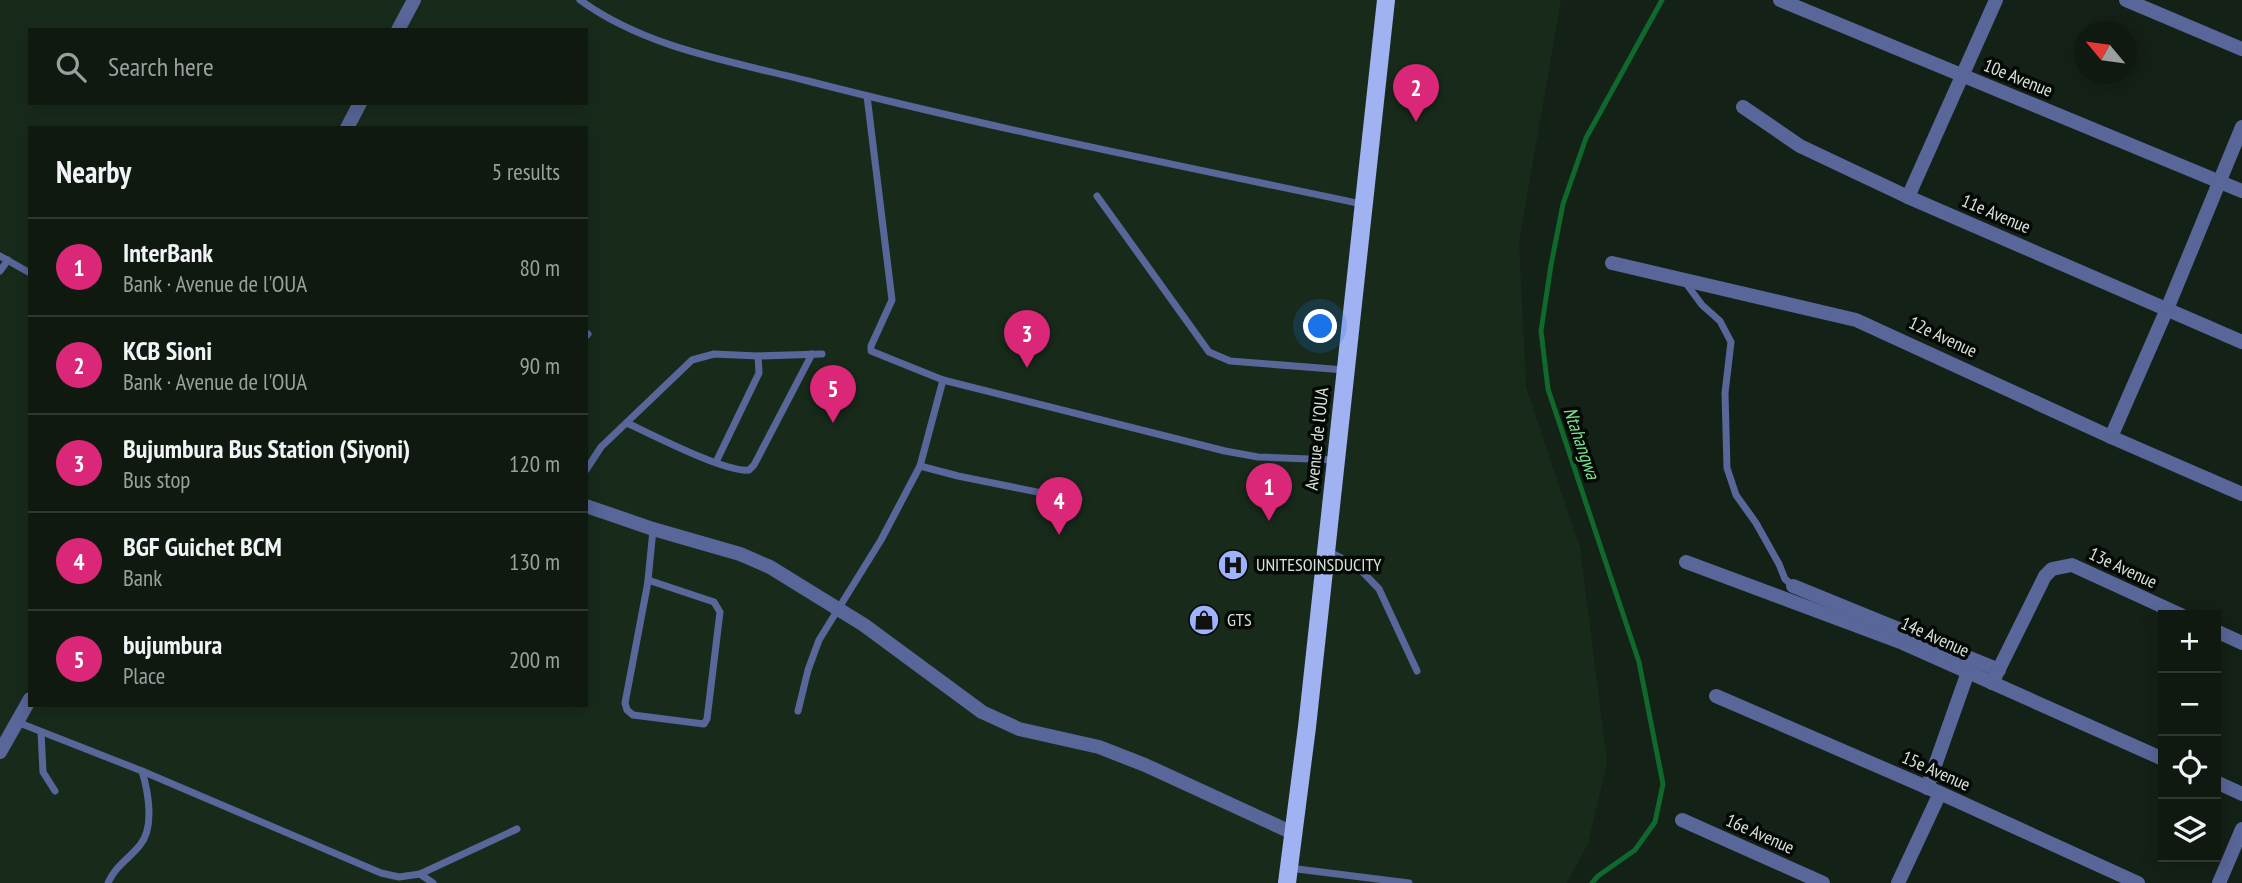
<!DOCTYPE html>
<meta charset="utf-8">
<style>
:root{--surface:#0f1910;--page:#1d261e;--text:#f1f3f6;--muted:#9ba09f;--line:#2f3830;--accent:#db2777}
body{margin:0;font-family:"PT Sans Narrow",sans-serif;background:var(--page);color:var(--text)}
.controls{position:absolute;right:21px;bottom:21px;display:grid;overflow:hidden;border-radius:0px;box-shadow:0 4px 18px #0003}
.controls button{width:63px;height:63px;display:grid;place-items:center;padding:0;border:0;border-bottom:2px solid var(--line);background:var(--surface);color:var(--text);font:35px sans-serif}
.compass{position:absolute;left:2074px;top:21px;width:63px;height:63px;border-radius:50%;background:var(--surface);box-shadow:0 4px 18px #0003;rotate:299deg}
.you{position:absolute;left:1321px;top:327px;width:24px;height:24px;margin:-18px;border:5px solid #fff;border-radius:50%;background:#1a73e8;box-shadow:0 0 0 10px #1a73e833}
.badge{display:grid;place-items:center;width:46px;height:46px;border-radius:50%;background:var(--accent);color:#fff;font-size:23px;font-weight:700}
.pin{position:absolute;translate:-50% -58px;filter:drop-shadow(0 2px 4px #0008)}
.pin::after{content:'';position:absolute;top:37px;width:24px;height:21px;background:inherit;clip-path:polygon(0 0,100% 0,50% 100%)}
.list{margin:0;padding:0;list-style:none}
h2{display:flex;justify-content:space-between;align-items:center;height:91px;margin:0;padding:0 28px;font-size:30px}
h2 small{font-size:23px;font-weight:400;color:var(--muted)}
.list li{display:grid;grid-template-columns:46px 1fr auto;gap:21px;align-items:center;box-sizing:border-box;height:98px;padding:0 28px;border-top:2px solid var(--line)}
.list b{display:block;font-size:26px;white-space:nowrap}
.list p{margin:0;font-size:23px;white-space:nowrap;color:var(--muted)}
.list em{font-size:23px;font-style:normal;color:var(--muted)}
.icon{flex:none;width:38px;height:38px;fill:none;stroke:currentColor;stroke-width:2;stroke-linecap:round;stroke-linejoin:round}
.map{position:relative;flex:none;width:2242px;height:883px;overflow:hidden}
.search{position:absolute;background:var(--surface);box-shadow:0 4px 18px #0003;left:28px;top:28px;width:560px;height:77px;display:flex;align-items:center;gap:18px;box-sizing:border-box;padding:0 24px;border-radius:0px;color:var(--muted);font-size:26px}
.panel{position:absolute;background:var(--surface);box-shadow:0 4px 18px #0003;left:28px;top:126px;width:560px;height:581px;border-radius:0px}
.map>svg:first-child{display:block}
</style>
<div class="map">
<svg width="2242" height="883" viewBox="0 0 2242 883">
<rect width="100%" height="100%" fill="#142116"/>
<path fill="#182b1b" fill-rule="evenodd" d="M0,0H1561L1519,242L1526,387L1580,548L1607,762L1588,844L1567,883H0ZM30,30H586V103H30ZM30,128H586V705H30Z"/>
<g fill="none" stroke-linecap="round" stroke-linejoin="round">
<path stroke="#0f692c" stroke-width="5" d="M1592,883L1598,876L1635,850L1655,822L1663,784L1639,662L1548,389L1541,331L1551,265L1563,204L1586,138L1662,0"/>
<g stroke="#586699" stroke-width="7">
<path d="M580,0C646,48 730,61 808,81C991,128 1177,165 1362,204"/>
<path d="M867,96L892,300L871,346V351L943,380"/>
<path d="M1097,196L1209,352L1230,361L1345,370"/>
<path d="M0,256L30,273"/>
<path d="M0,271L8,260"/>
<path d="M1685,282L1702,305L1720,321L1731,342L1725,393L1727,468L1736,495L1756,523L1779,564L1785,579L1793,586"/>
<path d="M586,336L588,334"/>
<path d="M627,423C651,434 726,473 749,470L754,465L812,354"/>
<path d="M716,462L759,373L758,356"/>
<path d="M920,466L958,476L1067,498L1079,499"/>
<path d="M586,470L601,447L692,360L714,354L758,356L822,354"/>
<path d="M1326,550L1357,566L1379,589L1417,671"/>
<path d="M648,580L714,602L720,612L707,719L704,724L633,715L627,710L625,703L647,587L648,580L653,530"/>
<path d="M798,711L808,670L819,640L881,540L920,466L943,380L1225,451L1258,457L1335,460"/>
<path d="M17,722L142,771L381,873L399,877L420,874L517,829"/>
<path d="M41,732L43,772L55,791"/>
<path d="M1289,868L1409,883"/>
<path d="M420,874L433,883"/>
<path d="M108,883C115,866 129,859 140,845C155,827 148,791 142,771"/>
</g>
<g stroke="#586699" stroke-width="14">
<path d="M1780,0L2242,191"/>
<path d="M2126,0L2242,49"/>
<path d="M1743,107L1800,146L1908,197L2242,342"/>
<path d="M1908,197L1996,0"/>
<path d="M1612,263L1856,320L2111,437L2242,494"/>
<path d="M2111,437L2167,309L2242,127"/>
<path d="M586,506L653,529L740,554L770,567L864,625L982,712L1019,729L1099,747L1145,765L1293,833"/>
<path d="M1686,562L1903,643L2163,759"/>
<path d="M1793,586L1999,670"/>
<path d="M2216,631L2242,643"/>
<path d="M1992,683L2045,576L2052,569L2072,565L2181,615"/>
<path d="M1716,696L1940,793L2138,883"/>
<path d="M2216,782L2242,794"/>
<path d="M1927,788L1968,672"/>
<path d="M1682,820L1823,883"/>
<path d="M1898,883L1940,793"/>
<path d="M2219,883L2242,829"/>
</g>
<g stroke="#586699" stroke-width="14">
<path d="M398,30L414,0"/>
<path d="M347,128L360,103"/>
<path d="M0,752L30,699"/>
</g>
<path stroke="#a0b2f2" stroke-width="18" d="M1287,883L1307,727L1386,0"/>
</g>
<defs>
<g id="hospital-disc" transform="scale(1.575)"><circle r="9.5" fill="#9fb3fd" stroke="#050905"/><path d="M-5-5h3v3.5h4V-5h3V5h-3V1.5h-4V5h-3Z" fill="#111"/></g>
<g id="shop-disc" transform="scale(1.575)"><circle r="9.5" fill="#9fb3fd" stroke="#050905"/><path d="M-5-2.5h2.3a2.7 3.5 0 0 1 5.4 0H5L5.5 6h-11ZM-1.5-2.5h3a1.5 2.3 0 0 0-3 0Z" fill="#111"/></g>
</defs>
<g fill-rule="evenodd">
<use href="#hospital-disc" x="1233" y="565"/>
<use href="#shop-disc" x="1204" y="620"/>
</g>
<g text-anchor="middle" stroke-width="7" stroke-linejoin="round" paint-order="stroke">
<g font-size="18" fill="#d9e2da" stroke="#050905">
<text transform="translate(2018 78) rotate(22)" y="6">10e Avenue</text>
<text transform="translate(1996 214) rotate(23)" y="6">11e Avenue</text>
<text transform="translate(1943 337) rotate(25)" y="6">12e Avenue</text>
<text transform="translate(1317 439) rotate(-84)" y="6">Avenue de l'OUA</text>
<text transform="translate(2123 568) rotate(25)" y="6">13e Avenue</text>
<text transform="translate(1935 637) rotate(24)" y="6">14e Avenue</text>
<text transform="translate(1936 771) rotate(24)" y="6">15e Avenue</text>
<text transform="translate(1760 834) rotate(24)" y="6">16e Avenue</text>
</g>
<g font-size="18" fill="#d9e2da" stroke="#050905" text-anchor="start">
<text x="1256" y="571">UNITESOINSDUCITY</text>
<text x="1227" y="626">GTS</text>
</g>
<g font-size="19" font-style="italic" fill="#7ae38e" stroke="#050905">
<text transform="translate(1582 443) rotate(71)" y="7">Ntahangwa</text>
</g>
</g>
</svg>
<div class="controls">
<button>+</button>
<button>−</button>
<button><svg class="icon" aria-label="locate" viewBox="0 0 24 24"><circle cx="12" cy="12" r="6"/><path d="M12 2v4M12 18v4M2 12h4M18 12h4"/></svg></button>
<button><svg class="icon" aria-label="layers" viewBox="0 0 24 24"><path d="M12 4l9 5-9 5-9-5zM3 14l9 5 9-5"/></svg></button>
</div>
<svg class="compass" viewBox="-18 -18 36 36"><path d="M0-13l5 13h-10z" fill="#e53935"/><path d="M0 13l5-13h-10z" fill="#9ba09f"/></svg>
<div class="you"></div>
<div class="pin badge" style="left:1269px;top:521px">1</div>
<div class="pin badge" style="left:1416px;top:122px">2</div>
<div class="pin badge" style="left:1027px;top:368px">3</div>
<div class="pin badge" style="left:1059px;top:535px">4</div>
<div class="pin badge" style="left:833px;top:423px">5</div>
<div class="search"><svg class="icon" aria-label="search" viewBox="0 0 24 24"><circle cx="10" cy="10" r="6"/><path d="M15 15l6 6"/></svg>Search here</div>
<section class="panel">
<h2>Nearby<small>5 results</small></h2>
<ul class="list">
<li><span class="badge">1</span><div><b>InterBank</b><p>Bank · Avenue de l'OUA</p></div><em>80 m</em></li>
<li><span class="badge">2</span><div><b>KCB Sioni</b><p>Bank · Avenue de l'OUA</p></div><em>90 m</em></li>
<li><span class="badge">3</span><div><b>Bujumbura Bus Station (Siyoni)</b><p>Bus stop</p></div><em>120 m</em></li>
<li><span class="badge">4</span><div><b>BGF Guichet BCM</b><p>Bank</p></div><em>130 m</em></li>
<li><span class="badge">5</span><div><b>bujumbura</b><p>Place</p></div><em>200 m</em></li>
</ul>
</section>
</div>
